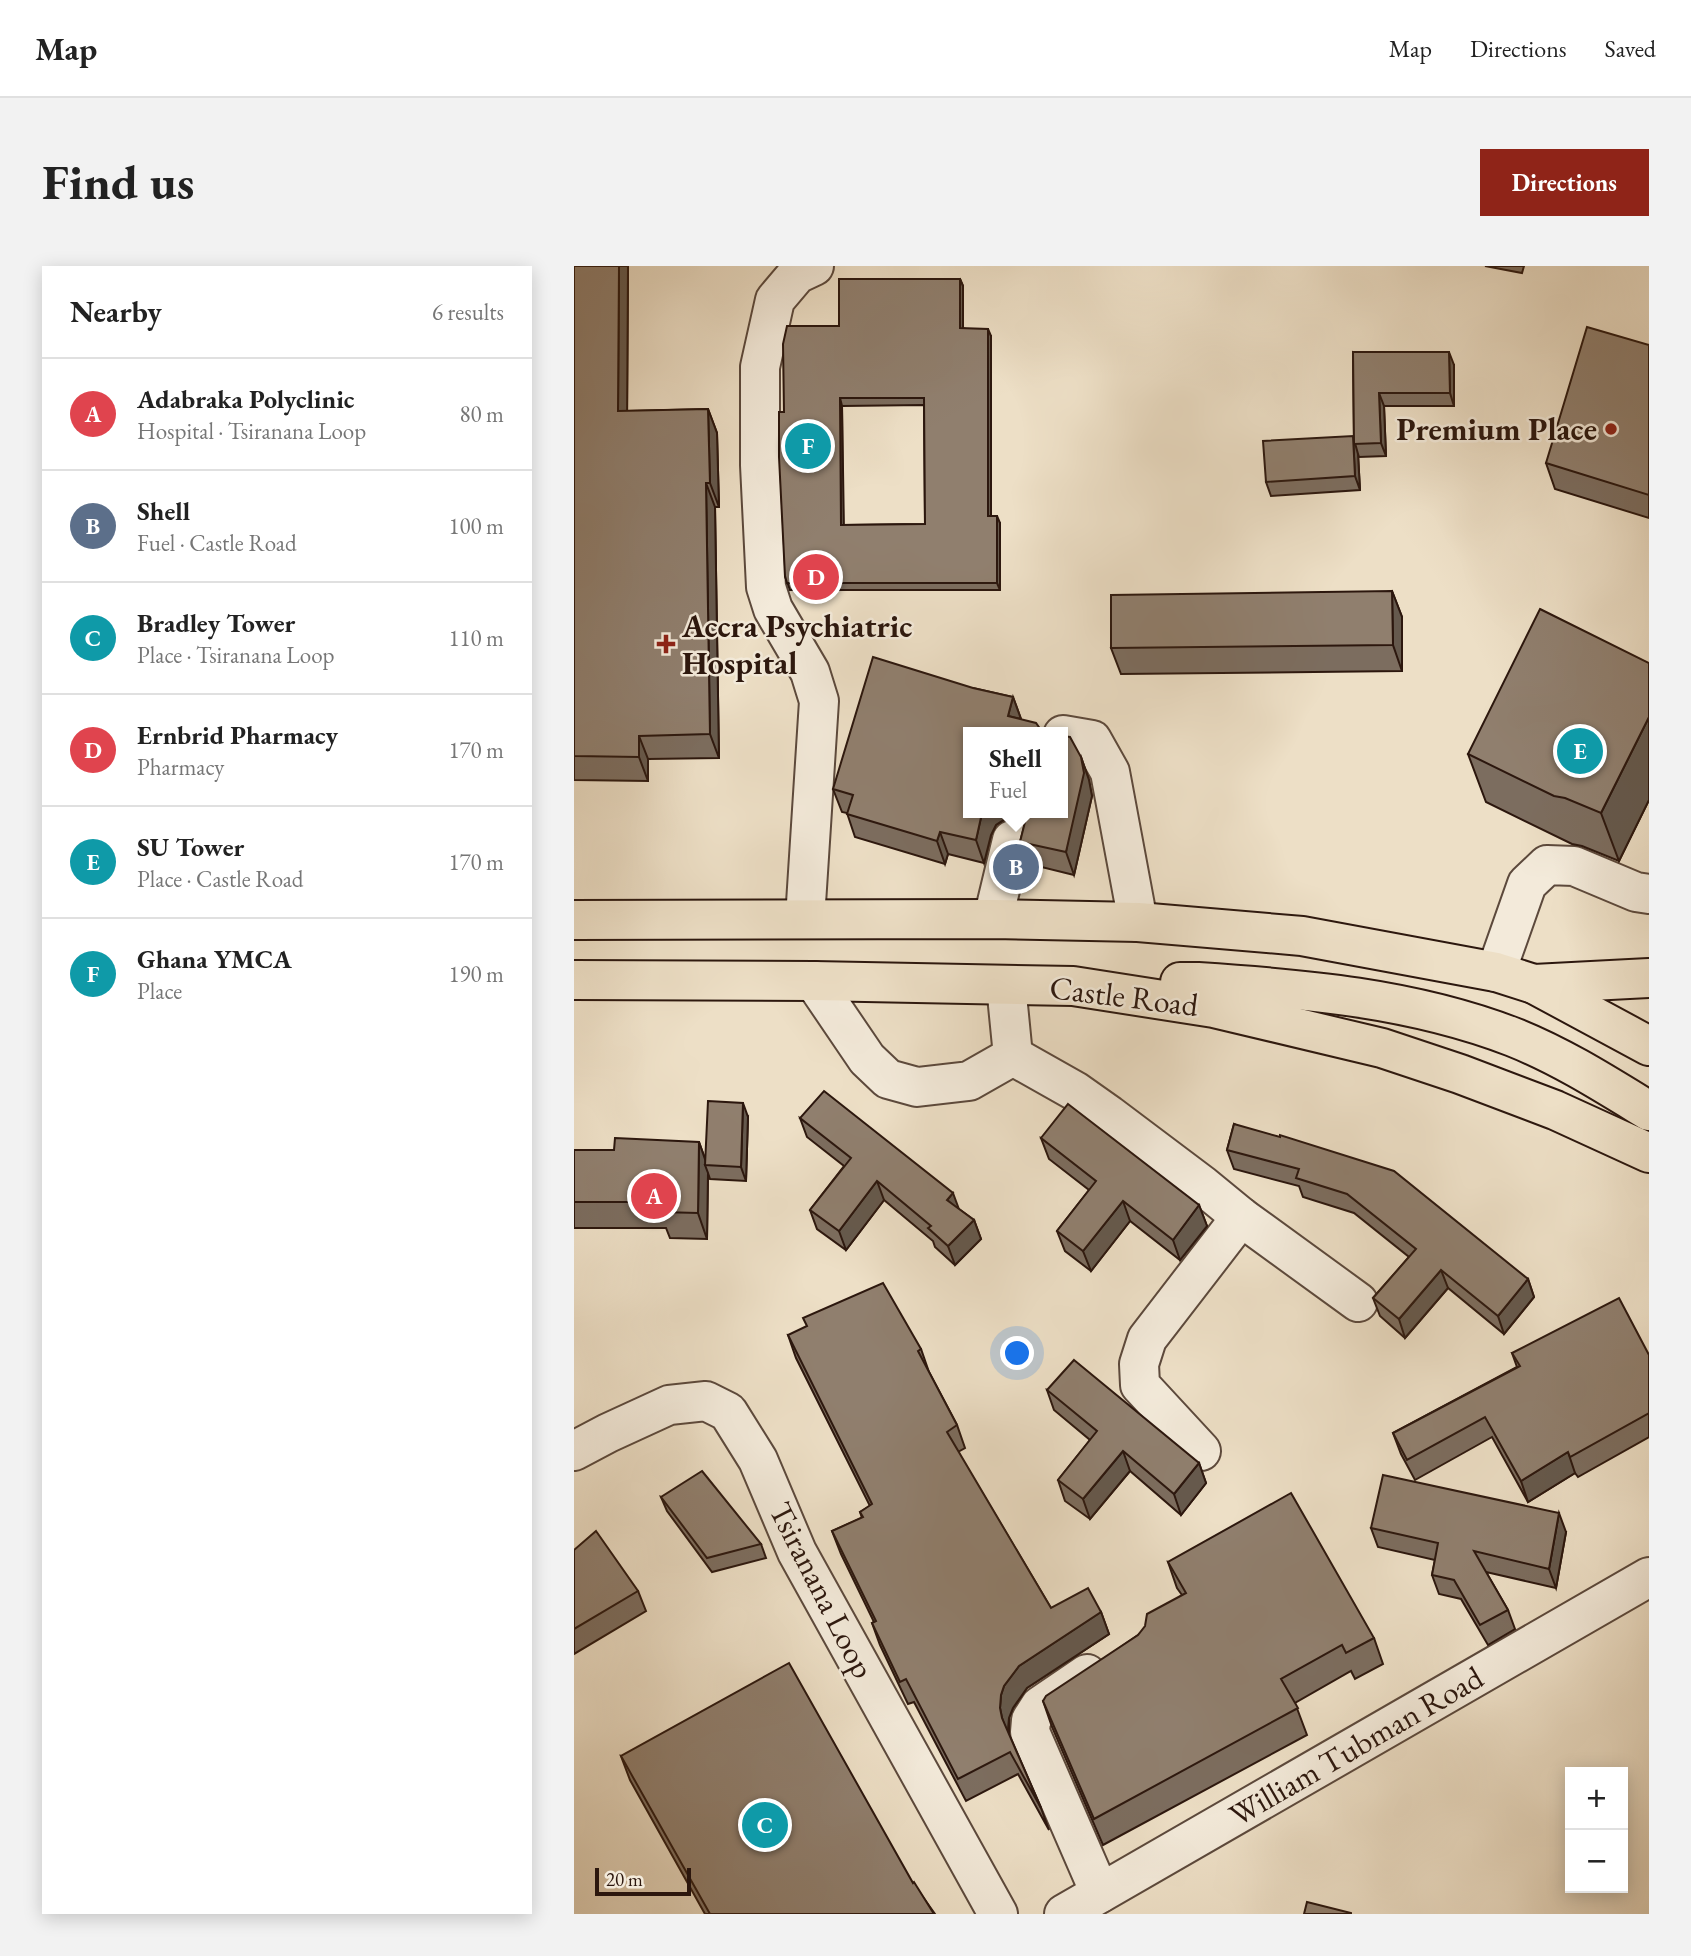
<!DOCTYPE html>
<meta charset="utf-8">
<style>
:root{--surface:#fff;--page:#f2f2f2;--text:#222;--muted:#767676;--line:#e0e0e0;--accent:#8f2418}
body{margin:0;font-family:"EB Garamond",serif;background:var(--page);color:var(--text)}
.controls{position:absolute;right:21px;bottom:21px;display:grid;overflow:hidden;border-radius:0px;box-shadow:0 4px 18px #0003}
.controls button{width:63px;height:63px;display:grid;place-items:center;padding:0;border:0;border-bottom:2px solid var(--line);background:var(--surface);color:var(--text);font:35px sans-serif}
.scale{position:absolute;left:21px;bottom:18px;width:96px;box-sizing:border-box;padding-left:7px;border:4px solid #2c170e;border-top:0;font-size:19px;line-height:24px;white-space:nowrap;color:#2c170e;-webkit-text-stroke:5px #f3eada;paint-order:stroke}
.you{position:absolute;left:444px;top:1088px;width:24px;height:24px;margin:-18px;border:5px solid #fff;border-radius:50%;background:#1a73e8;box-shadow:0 0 0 10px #1a73e833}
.badge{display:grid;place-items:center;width:46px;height:46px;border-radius:50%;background:var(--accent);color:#fff;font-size:23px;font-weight:700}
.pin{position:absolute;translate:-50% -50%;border:4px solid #fff;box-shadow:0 2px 7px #0006}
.popup{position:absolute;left:389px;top:461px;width:105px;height:91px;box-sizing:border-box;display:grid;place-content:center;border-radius:0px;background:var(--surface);filter:drop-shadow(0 2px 5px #0005);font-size:23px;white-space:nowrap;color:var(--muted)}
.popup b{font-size:26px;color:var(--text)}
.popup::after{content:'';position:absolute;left:50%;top:100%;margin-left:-14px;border:14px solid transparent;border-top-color:var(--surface)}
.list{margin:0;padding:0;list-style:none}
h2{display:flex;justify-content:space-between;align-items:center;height:91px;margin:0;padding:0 28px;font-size:30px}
h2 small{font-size:23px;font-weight:400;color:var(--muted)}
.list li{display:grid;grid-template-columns:46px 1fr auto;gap:21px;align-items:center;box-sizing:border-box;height:112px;padding:0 28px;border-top:2px solid var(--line)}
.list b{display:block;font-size:26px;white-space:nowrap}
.list p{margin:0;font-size:23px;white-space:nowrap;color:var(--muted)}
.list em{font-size:23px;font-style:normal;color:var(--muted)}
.map{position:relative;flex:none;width:1075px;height:1648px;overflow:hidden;border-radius:0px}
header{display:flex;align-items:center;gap:42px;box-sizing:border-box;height:98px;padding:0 35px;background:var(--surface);border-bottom:2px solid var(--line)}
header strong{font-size:33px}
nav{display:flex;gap:38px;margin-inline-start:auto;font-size:24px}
.intro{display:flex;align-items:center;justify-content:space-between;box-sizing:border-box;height:168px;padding:0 42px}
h1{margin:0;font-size:49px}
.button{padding:18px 32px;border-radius:0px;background:var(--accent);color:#fff;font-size:24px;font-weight:700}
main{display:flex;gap:42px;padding:0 42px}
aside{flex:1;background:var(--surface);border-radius:0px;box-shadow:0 4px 18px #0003}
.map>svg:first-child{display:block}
</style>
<header>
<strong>Map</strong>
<nav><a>Map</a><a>Directions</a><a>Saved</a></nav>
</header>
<div class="intro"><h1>Find us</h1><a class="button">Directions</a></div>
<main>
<aside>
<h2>Nearby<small>6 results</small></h2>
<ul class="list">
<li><span class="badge" style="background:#e0444e">A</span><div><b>Adabraka Polyclinic</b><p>Hospital · Tsiranana Loop</p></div><em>80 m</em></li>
<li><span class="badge" style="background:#5c6f8a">B</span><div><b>Shell</b><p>Fuel · Castle Road</p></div><em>100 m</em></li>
<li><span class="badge" style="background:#0f9aa8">C</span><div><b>Bradley Tower</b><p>Place · Tsiranana Loop</p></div><em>110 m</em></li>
<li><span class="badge" style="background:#e0444e">D</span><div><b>Ernbrid Pharmacy</b><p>Pharmacy</p></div><em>170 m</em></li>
<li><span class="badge" style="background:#0f9aa8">E</span><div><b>SU Tower</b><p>Place · Castle Road</p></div><em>170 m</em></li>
<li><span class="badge" style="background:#0f9aa8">F</span><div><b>Ghana YMCA</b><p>Place</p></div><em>190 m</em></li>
</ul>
</aside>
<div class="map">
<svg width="1075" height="1648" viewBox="0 0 1075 1648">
<rect width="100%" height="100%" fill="#eddfc6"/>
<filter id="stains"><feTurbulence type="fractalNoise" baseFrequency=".00286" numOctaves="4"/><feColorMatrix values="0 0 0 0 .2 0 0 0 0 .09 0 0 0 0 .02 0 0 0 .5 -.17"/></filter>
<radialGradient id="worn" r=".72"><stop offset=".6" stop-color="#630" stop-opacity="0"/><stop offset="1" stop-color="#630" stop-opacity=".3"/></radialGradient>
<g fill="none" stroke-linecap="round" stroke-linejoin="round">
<g stroke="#5c493c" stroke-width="42">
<g id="minor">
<path d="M489,469L518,474L536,506L564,656"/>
<path d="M231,653L245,435L236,406L199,343L192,321L186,199V101L201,34L223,8L240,0"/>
<path d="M419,653L438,574"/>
<path d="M922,706L953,618L973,599L1000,600L1062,626L1075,628"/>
<path d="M240,715L293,793L314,813L343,821L395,815L439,790L432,719"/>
<path d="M439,790L501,825L535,849L628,919L667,951L784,1036"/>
<path d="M0,1185L34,1167L95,1139L132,1135L154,1146L184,1194L223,1286L424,1648"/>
<path d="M627,1185L566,1119L565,1098L573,1073L667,951"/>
<path d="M513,1408L466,1440L457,1454L456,1466L526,1627"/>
<path d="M490,1648L1075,1311"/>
</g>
</g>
<g stroke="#2c170e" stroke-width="42">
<g id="major">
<path d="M0,654L419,653L564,656L728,670L922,706L960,718L1075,780"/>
<path d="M0,714L240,715L499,720L640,742L808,782L886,808L981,844L1075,887"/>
<path d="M606,716H624C730,723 838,732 939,771C987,790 1031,818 1075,845"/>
<path d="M960,718L1075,712"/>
</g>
</g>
<use href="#minor" stroke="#f3eada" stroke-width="38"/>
<use href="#major" stroke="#eddfc6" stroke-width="38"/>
</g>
<g fill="#7c6d5f" stroke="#2c170e" stroke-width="2" fill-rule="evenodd">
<path d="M0,0H54L53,145L134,143L143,167L145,241H141L145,492L74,493V515L0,514Z"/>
<path d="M911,0H950L948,7Z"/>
<path d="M386,13L389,20V62L417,70V250L426,257V324H216L211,310L210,146L265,60ZM350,139L351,258L269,259L268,140Z"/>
<path d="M1075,79V252L981,223L972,197Z"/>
<path d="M779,86L880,99V140H810L812,190L785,191L784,188L786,224L697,230L692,216L780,175Z"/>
<path d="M818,325L828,351V405L547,408L537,382Z"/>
<path d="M1075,397V534L1045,595L1008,580L998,578L912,536L894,488Z"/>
<path d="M399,422L439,431L447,453L395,547H489L507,491L515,514L518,530L500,609L455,598L446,576L451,557L442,553H431L422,559L417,569L410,597L374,588L371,598L281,571L273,547L268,546L259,523Z"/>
<path d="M174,851L172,915L136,913L134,907L133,973L96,972L92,962H0V884H40L125,876L132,895Z"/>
<path d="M226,852L385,943L400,954L407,973L381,999L361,981L359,975L310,934L272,984L243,963L236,944L270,900L233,871Z"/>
<path d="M660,858L954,1013L960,1031L930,1068L874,1022L831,1072L806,1050L799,1032L835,991L780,947L729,931L725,920L660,903L653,884Z"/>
<path d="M467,872L625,939L633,960L606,994L556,955L517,1005L491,985L483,965L515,924L475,893Z"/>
<path d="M214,1069L347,1083L355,1106L383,1159L391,1182L384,1186L477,1342L527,1346L535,1368L453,1422L439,1442L435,1452V1469L467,1542L475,1564L444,1508L392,1535L340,1436L334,1438L306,1379L298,1357L300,1356L267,1288L258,1265L288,1252L286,1246L296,1240L222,1092Z"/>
<path d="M938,1087L1075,1089V1171L1004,1211L1001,1207L954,1236L918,1171L841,1214L827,1188L819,1167L943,1101Z"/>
<path d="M473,1124L625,1197L632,1217L607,1249L556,1205L516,1253L491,1235L484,1214L516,1174L480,1144Z"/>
<path d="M87,1231L187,1278L192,1292L138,1306L93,1245Z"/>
<path d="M797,1262L992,1266L982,1322L912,1306L934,1344L941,1363L914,1379L887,1333L865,1328L858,1309L861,1294L804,1281Z"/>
<path d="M0,1284L64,1325L72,1345L0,1388Z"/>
<path d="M594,1296L800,1372L809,1398L781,1413L777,1405L721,1437L733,1469L529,1579L478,1461L469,1435L564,1369L608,1329L603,1322Z"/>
<path d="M47,1490L339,1617L361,1648H131L56,1514Z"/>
</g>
<g fill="#65594d" stroke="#2c170e" stroke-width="2">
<path d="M45,0H54L53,169L44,145Z"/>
<path d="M386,13L389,20V69L386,62Z"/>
<path d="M414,63L417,70V257L414,250Z"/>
<path d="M875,86L880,99V140L876,127Z"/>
<path d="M805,127L810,140L812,190L807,177Z"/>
<path d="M266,132L268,140L270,266L267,259Z"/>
<path d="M134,143L143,167L145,241L136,217Z"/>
<path d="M779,170L784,188L786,224L781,210Z"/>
<path d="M132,217L141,241L145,492L136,468Z"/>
<path d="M423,250L426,257V324L423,317Z"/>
<path d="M818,325L828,351V405L819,379Z"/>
<path d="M439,431L447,453L434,450Z"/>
<path d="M1075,451V534L1045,595L1027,547Z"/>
<path d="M65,470L74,493V515L65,491Z"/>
<path d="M507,491L515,514L518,530L500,609L492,586Z"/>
<path d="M408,547H429L431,553L422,559L417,569L410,597L402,574Z"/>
<path d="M366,566L374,588L371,598L363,575Z"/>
<path d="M169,837L174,851L172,915L167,901Z"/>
<path d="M125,876L133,899H131L134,907L133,973L124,947Z"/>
<path d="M303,915L310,934L272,984L265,965Z"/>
<path d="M379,927L386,946L373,934Z"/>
<path d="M549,935L556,955L517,1005L509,985Z"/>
<path d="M625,939L633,960L606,994L599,974Z"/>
<path d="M400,954L407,973L381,999L374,980Z"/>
<path d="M867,1004L874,1022L831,1072L825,1053Z"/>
<path d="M954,1013L960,1031L930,1068L924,1050Z"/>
<path d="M549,1185L556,1205L516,1253L509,1233Z"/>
<path d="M994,1186L1001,1207L954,1236L947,1215Z"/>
<path d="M625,1197L632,1217L607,1249L600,1228Z"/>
<path d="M985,1247L992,1266L982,1322L975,1303Z"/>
<path d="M527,1346L535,1368L453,1422L439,1442L435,1452L434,1464L436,1475L428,1452L426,1442L427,1429L430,1420L445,1400Z"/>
</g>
<g fill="#907f6e" stroke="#2c170e" stroke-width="2" fill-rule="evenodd">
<path d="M0,0H45L44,145L134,143L136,217H132L136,468L65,470V491L0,490Z"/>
<path d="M265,13H386V62L414,63V250H423V317H213L211,310L205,191V146H210L209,78L213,60H265ZM266,132H350L351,258L267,259Z"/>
<path d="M1013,61L1075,79V229L972,197Z"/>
<path d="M779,86H875L876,127H805L807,177L780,178Z"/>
<path d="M779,170L781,210L692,216L689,175Z"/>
<path d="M818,325L819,379L537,382V329Z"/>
<path d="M966,343L1075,397V451L1027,547L991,532L980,530L894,488Z"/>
<path d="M299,391L399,422L439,431L434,450L462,457L467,464L473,466H395V547H408L402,574L366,566L363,575L273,548L279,529L259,523Z"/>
<path d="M489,470L496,471L507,491L510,507L492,586L446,576L451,556V547H489Z"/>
<path d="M250,825L379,927L373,934L400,954L374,980L354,962L357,960L303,915L265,965L236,944L277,892L226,852Z"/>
<path d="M134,835L169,837L167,901L131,899Z"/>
<path d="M494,838L625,939L599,974L549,935L509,985L483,965L522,915L467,872Z"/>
<path d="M660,858L706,871V869L820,905L954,1013L924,1050L867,1004L825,1053L799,1032L842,983L773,928L722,912L725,903L653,884Z"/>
<path d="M41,872L125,876L124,947L86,946V936H0V884H40Z"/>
<path d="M309,1017L347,1083L344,1085L383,1159L373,1166L477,1342L514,1322L527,1346L445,1400L430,1420L427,1429L426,1442L428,1452L467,1542L436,1486L384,1513L332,1413L326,1416L298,1357L302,1355L258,1265L289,1251L286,1246L298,1238L214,1069L233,1060L229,1052Z"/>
<path d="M1045,1032L1075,1089V1147L996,1191L994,1186L947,1215L911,1151L833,1194L819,1167L946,1100L938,1087Z"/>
<path d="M500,1094L625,1197L600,1228L549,1185L509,1233L484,1214L523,1165L473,1124Z"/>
<path d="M128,1205L187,1278L133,1292L87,1231Z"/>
<path d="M809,1209L985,1247L975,1303L900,1285L934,1344L906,1359L880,1314L858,1309L864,1277L797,1262Z"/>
<path d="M717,1227L800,1372L772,1387L768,1379L707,1413L724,1442L520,1553L469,1435L472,1430L564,1369L571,1360L573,1348L612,1327L594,1296Z"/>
<path d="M22,1265L64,1325L0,1363V1284Z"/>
<path d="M215,1397L339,1617L340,1616L360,1648H136L47,1490Z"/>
<path d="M733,1636L777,1647V1648H730Z"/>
</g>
<g fill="#8f2418" stroke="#f3eada" stroke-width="2.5">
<circle cx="1037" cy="163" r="7"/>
<path d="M88.5 367.5h7v7h7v7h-7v7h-7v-7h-7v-7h7z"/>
</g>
<g text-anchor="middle" stroke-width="5" stroke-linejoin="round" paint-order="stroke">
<g font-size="32" font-weight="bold" fill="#2c170e" stroke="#f3eada" text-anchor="end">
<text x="1023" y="174">Premium Place</text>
<text x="108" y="371" text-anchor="start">Accra Psychiatric<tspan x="108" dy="37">Hospital</tspan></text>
</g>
<g font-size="32" fill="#2c170e" stroke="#f3eada">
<text transform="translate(550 730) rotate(7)" y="11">Castle Road</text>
<text transform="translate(248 1324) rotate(63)" y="11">Tsiranana Loop</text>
<text transform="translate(782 1480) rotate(-30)" y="11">William Tubman Road</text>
</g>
</g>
<rect width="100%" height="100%" filter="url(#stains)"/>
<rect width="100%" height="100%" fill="url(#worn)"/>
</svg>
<div class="controls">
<button>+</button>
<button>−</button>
</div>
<div class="scale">20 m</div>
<div class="you"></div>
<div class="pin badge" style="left:80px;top:930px;background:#e0444e">A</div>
<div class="pin badge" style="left:442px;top:601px;background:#5c6f8a">B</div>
<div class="popup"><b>Shell</b>Fuel</div>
<div class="pin badge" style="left:191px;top:1559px;background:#0f9aa8">C</div>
<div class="pin badge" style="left:242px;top:311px;background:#e0444e">D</div>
<div class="pin badge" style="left:1006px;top:485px;background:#0f9aa8">E</div>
<div class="pin badge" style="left:234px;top:180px;background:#0f9aa8">F</div>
</div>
</main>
